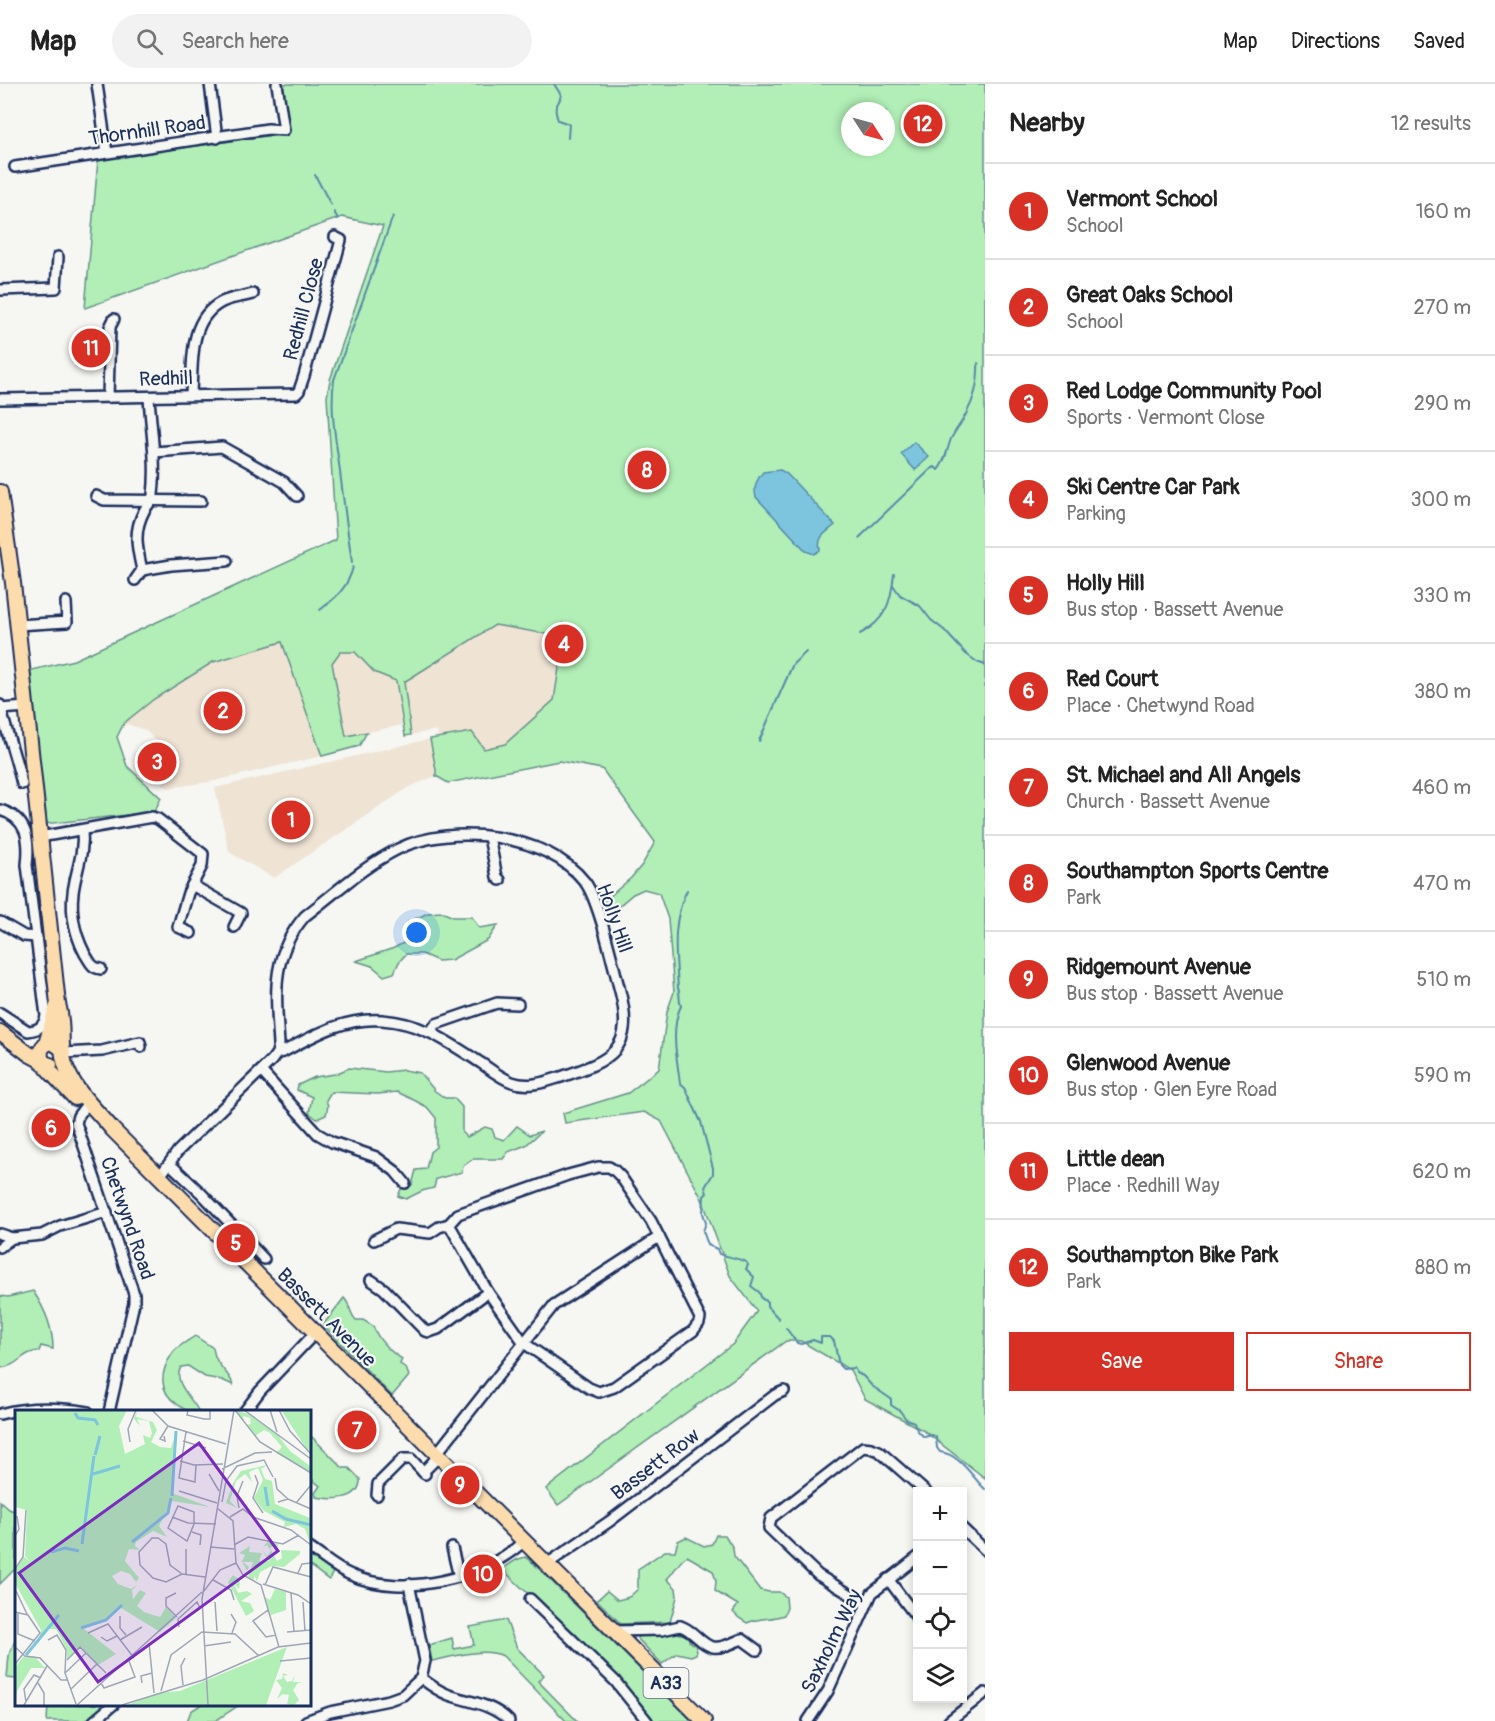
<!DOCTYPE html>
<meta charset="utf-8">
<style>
:root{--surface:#fff;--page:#f2f2f2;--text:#222;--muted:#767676;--line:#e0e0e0;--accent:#d93025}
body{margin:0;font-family:Pangolin,sans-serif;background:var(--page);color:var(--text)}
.controls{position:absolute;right:18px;bottom:18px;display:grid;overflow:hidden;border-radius:0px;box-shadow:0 3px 9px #0003}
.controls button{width:54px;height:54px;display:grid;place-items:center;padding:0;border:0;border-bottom:2px solid var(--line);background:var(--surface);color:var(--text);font:30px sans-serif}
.compass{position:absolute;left:841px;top:18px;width:54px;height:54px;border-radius:50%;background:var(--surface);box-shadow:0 3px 9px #0003;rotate:126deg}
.you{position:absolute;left:417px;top:849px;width:21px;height:21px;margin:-15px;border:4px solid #fff;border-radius:50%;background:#1a73e8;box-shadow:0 0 0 9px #1a73e833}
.badge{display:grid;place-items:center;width:39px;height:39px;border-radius:50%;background:var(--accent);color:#fff;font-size:20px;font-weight:700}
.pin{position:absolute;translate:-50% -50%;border:3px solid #fff;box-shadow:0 2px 6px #0006}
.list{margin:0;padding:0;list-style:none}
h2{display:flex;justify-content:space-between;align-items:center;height:78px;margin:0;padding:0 24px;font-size:26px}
h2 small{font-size:20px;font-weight:400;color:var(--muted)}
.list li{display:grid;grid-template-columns:39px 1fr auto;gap:18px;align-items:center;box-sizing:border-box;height:96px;padding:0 24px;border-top:2px solid var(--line)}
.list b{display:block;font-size:22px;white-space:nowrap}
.list p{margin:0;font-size:20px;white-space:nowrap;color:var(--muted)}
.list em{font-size:20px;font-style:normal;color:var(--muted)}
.actions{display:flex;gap:12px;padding:18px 24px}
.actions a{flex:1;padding:14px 0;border:2px solid var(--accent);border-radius:0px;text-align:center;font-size:21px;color:var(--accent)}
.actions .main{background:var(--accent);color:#fff}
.icon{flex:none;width:33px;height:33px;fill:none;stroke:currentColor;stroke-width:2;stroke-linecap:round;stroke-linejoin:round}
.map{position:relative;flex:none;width:985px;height:1637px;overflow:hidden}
header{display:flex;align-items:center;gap:36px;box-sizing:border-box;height:84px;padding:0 30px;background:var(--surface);border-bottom:2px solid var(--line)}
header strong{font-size:28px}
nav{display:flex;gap:33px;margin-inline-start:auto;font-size:21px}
.search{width:420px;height:54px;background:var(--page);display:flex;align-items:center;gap:15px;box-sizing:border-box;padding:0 21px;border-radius:33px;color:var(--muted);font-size:22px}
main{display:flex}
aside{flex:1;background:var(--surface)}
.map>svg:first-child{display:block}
</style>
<header>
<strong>Map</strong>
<div class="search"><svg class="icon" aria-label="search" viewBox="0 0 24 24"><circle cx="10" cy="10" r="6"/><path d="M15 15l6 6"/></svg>Search here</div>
<nav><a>Map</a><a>Directions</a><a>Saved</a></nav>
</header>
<main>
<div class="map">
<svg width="985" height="1637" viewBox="0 0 985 1637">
<rect width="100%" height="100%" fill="#f6f6f2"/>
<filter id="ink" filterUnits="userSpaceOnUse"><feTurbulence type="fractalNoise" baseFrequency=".0167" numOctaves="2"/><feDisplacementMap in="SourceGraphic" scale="12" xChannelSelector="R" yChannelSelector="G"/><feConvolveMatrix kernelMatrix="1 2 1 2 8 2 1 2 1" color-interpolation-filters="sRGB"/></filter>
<g filter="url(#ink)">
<g fill="#efe3d4">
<path d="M340,539L396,597L403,641L318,658L322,672L214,697L169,704L162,701L168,690L166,687L176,676L145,646L124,639L154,615L213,578Z"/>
<path d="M495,541L546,550L562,576L559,584L555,616L505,660L484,665L472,648L438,653L437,646L411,651L404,598Z"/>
<path d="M430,655L437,686L436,692L409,703L274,794L229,768L215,704Z"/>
</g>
<g fill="#b1efb6" stroke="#668f8a" stroke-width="1.5" fill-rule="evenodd">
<path d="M273,0H985V1394L924,1347L865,1315L850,1286L801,1257H786L558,1421L546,1405L733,1260L757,1227L730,1192L702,1115L661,1037L644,1028L565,1039L563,1029L628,1009L659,985L667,928L674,908L668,835L659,809L644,805L633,810L608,831L602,819L631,794L642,781L655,758L602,685L559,677L448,699L436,692V686L430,655L472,648L484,665L505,660L554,616L559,584L562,576L578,563L573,557L577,552L563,539L546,550L495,541L404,598L411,651L405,652L396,597L374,588L355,568H340L332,579L346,652L367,648L359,662L322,672L282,558L213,578L154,615L124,639L117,653L127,682L161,714L154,728L44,740L28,587L74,576L336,456L327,313L330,296L383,142L342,133L85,224L98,76L280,50ZM850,27H886V63H850Z"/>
<path d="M442,828L453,833H472L479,844L498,841L488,856L451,876L438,877L422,870H406L399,878L394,889L384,892L372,882L356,877L394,864L409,856L407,847L408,838L428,829Z"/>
<path d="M349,984L386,988L404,986L420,989L435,1007L445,1014H454L462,1023V1049L467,1053L485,1043L492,1045L495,1053L504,1056L517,1042L530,1051L542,1047L526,1061L508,1068L503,1075H473L463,1082L462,1088L436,1095L434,1104L422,1107L406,1115L398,1112L401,1105L412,1101L416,1086L426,1085L430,1068L436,1063V1034L427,1023L410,1014L397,1008L378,1010L331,1008L326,1016L328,1022L326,1031L317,1035L309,1029L312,1013L297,1006L298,1001L315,993L335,990Z"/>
<path d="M33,1207C45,1225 53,1243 53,1265L41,1262L39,1267C21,1268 20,1282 0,1284V1212L8,1213Z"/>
<path d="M344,1214C351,1221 349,1229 356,1236H363L373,1242C378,1255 389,1267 402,1275L400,1280L406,1284L409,1292L392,1312L323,1241Z"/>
<path d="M195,1252L213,1264C216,1285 230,1287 233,1301L222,1296L205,1293L188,1282L181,1283C172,1298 192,1314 199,1328C189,1328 185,1326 177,1320C158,1307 160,1288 172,1270C177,1262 188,1257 195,1252Z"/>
<path d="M312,1353L343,1384H349L360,1395C361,1417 331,1416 316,1413L315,1409L320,1402L309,1393V1356Z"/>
<path d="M0,1417L9,1425L16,1428V1484L0,1500Z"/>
<path d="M716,1451H725L733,1464L734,1472L760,1506L769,1508H779L786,1513L787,1524L784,1531C771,1536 760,1533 747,1539L739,1534L733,1528L738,1521L715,1507L716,1497L713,1487L687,1472C678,1478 675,1487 667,1495L676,1504L677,1513L670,1538L621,1540L597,1516L607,1507L618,1516L629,1513L638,1505V1485L665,1467H675L678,1457L686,1453L704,1462L712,1460Z"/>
<path d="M309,1469L334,1486L329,1496L309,1481Z"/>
<path d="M525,1473L529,1475L692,1637H654L649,1634L621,1598L502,1485L516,1476Z"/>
<path d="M506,1536L517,1564L544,1591L538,1597L577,1637H566L503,1572C484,1563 451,1573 432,1577L429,1561L452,1554L454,1565L474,1561L470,1543Z"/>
<path d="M677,1549L689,1552V1557L695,1561L697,1567L696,1570L691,1572L677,1569L662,1580L637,1554L642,1550Z"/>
<path d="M16,1554V1595L7,1594L9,1571Z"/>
<path d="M102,1620L103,1623L85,1637H47L48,1621Z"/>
<path d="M202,1620H239V1621L215,1637H187L191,1627Z"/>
</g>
<g fill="#7dc5de" stroke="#5689ab" stroke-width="1.5">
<path d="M914,358L929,373L915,386L901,370Z"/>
<path d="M780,386L787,390L835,441C825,450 817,452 820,466L814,470L806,467L756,413C753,403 757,395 763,388Z"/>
</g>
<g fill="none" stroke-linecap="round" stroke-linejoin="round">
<g stroke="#5689ab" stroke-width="2">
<path d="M554,0L561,11C559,23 552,19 558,36L569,40L568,54"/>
<path d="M315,91L331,121"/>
<path d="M334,128L338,135"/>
<path d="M859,454L931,385L935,383L938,386C946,377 947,365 951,355C955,346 962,339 966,330C975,314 979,297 978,279"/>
<path d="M352,478C347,445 343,412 339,380C335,352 330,324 334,296L393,132"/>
<path d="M893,501L900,511L920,522L931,536L944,546L966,570L977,578L985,581"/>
<path d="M320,526C337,513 348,503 353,483"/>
<path d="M860,550C886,536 891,519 894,490"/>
<path d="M759,657L793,580L806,568"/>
<path d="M687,806C671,838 676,871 678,904C681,911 678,916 681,922C670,944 677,975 680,999L685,1003L701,1038L713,1084V1090L705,1103L707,1109L704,1112L703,1129L706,1139L703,1147L708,1161L717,1165L719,1170C729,1173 737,1174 746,1178L748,1181L746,1185L754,1193L751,1202L759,1208L762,1215L767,1217V1222L779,1235"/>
<path d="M786,1244L797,1259L801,1260L813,1256L821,1259V1253H830L834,1257L839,1281L843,1285L854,1284L857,1289L863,1292L872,1302L891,1315V1321L900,1327L906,1335L914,1338L917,1346L924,1353L932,1351L936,1353L937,1364L940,1368C960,1370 972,1393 985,1405"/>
</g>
<g stroke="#1b2f5e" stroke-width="14">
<g id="minor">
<path d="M97,0L107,69"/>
<path d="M210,0L217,54"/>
<path d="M15,83L268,45L284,46L277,0"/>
<path d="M0,206L56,204L58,173"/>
<path d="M191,310C193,279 188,235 222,218C232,213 243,213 253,210"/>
<path d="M108,313L110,243L114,235"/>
<path d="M0,315L296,310L299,307L304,292L341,156L335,153"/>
<path d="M154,368L222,363L284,398L297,412"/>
<path d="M96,412L104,416L201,417"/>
<path d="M142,486L171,481L227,477"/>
<path d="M135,496L142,486C137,464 133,448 144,427C147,421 152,418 153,411C157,378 151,346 149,313"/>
<path d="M17,541L67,538L66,518"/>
<path d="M0,621C6,648 16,673 22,700"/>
<path d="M1,625L26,623"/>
<path d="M0,726C27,734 30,755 27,781L46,932C44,942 39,946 28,947L0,929"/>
<path d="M82,746C84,765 79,779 75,797C69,823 73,847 85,870C90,877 91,884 101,885"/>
<path d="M40,753L152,733L158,735L203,770L202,782L188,809L178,843L191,849"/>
<path d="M489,753L497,793L500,796"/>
<path d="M192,801L241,829L234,843"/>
<path d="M0,838L24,852L37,853"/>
<path d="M431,947L436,940L497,919L518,920"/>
<path d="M63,969L102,967L140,958L141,963"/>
<path d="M261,987L318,1050L332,1058L376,1073L395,1087L405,1099"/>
<path d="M84,1024L78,1032L76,1039L134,1210V1219L109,1328"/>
<path d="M170,1080L201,1109L264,1175"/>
<path d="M598,1083H609L614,1086L621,1093L651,1137L700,1234L699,1239L693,1247L614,1303L599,1308L589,1304L524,1259L488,1208L449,1140L458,1130L568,1091Z"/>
<path d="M160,1092L178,1067L272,976L277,969L279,960C276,911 270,872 305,832C335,809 364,782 398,765C451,739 547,749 585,798C599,817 613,881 620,907C635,966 612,976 561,993C545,998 529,1004 512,998C501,994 491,986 481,979C448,958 423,939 382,936C345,933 315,951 283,968L277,969"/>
<path d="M0,1150L12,1154L42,1151L60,1142L107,1128"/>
<path d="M374,1156L396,1145L430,1149L439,1143L449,1140"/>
<path d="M0,1163L12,1154"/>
<path d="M371,1196L384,1205L425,1247L429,1248L438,1245L488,1208"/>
<path d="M244,1328L260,1307L316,1248"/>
<path d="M0,1330C30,1322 58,1323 88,1328"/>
<path d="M423,1388L433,1378L441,1364L554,1221L659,1153"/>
<path d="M377,1411L378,1400L403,1375H411L425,1390"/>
<path d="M962,1444L985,1466"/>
<path d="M309,1464C323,1473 336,1485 351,1491C403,1514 484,1495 524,1457"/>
<path d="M452,1464L459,1493"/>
<path d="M547,1480L610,1437L775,1311L784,1307"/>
<path d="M888,1495L918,1535"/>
<path d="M530,1515L615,1597L647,1637"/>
<path d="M866,1520L818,1491L769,1444L771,1434L863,1363L871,1364L879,1367L926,1408"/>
<path d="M680,1542C693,1545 701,1561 713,1563C722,1565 734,1558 742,1555L757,1566"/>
<path d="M614,1547L662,1546L680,1542"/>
<path d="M421,1594C430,1601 438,1607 449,1611C469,1618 493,1620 509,1637"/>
<path d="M94,1637L114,1620"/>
<path d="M306,1637L330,1628L389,1616L403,1611L421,1594L425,1577L409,1500"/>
<path d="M808,1637L828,1607L872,1509L918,1473"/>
<path d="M949,1637L985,1609"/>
</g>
</g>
<g stroke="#1b2f5e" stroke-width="18">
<g id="primary">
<path d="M0,408L13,499L58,920C64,941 60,953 63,972C68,1002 95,1024 113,1046L704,1637"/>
<path d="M0,948L29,970L42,977"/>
<path d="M46,960L57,922"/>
<path d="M44,979L48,985L75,1014"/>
<path d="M50,981L44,979L41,974C39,965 44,959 52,958L61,964"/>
</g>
</g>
<use href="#minor" stroke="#f6f6f2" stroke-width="9"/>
<use href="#primary" stroke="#fcdcac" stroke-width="14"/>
</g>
</g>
<g text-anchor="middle" stroke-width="4.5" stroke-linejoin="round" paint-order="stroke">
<rect fill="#f6f6f2" stroke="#5d6b8a" stroke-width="1.5" x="643.5" y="1584" width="45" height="30" rx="4.5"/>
<g font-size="18" font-weight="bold" fill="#1b2f5e">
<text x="666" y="1605">A33</text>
</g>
<g font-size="20" fill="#1b2f5e" stroke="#f6f6f2">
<text transform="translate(147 46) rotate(-8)" y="7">Thornhill Road</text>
<text transform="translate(303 225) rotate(-75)" y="7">Redhill Close</text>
<text transform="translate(166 294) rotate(-2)" y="7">Redhill</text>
<text transform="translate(615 834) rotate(71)" y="7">Holly Hill</text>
<text transform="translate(128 1134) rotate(71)" y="7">Chetwynd Road</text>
<text transform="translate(327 1233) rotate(45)" y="7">Bassett Avenue</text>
<text transform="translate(655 1380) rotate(-37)" y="7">Bassett Row</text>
<text transform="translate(831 1557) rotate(-64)" y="7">Saxholm Way</text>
</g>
</g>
<g transform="translate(15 1326)">
<rect width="296" height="296" fill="#f6f6f2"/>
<path d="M0,0H112L104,16L110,44L130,34L128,25L135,28L137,23L134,11L122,9L125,16L119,9L122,0L121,7L138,12L142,20L136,32L145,37L156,38L162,20L157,83L195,97L157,91L144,116L152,127L138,121L121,132L120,136L125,140L114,139L110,151L124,168L121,172L115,164L106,161L97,166L103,174L116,179L122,175L117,180L118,189L125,180L131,183L122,196L129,202L145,207L151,197L161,208L145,222L106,198L89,212L68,218L101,244L83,255L66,237L52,250V240L41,219H33L23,232L26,220L0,173V160L9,147L16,152L10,146L12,100L0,97ZM221,0L233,4L262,24L275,41L295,56V62L261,43L267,37L255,23L249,20L240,26L231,15L236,14L235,8L228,6L229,12ZM266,0H295V41L291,38ZM252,55L246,59L250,69L257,71L260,94L295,108V133L290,119L281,114L269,117L270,112L249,101L239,88L248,70L243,58L234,62L237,72L230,64L221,71L215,91L222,98L211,93L218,73L226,61ZM253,131L263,134V139L260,135L255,138L262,151L267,148L266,140L285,141V144L269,157L257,156L245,162L242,171L239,165V170L233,167L238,152H228L234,157L232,161L227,151L230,145L224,143L235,136L234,142L247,143L244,151H254L246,138L252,146L256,141L252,135L248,137ZM218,165L225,170L224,179L219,173L223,183L232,181L237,184L226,191L235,193L239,201L231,206L213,172ZM260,179L271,182V200L256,205L250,187L255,190ZM272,237L251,295H113L142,283L165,281ZM9,246H19L30,258H16L2,281L0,295V257ZM268,263L273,265L268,266L272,272L277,271L280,265L278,272H288L283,273L278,280L284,290L279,295L272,294L274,285L268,284L262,289L267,278L261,270L267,269Z" fill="#b1efb6"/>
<path fill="none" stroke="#7dc5de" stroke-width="3" d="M60,3L63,8L80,10L83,15M80,45L85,26M78,64L105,56M250,77L253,96M157,86L161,21M257,101L271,109L296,115M117,132L153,103L156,88M67,134L79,46M36,142L50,138L64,141M66,218L91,210L107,195M11,245L44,205"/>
<path fill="none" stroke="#9ea6b7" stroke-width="1.5" d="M137,0L153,16L211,34M173,0L172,5L189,9H195V0M220,0L245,32L296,63M229,0L296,49M255,0L262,22M264,0L275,21L296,44M171,22L164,68L180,72L181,55M149,26L150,31L145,29L153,16M168,31L191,38M115,32L113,19L121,0M165,51L179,55L208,54M207,59L240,43L257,42M194,64L204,81M240,65L243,73L238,88L248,103M260,68L262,79L273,89M164,81L202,93M207,92L211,71L222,56L249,50L258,67M263,92L273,89L296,99M281,93L296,75M163,96L179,102V114L172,131L153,118ZM202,98L218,111L221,153L228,165L246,175L264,237M224,98L222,86L228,71M157,107L173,113L201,114M215,107L228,99L238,107L276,120L296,135M177,122L186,125L185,135M0,126L4,119L2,106M219,135L233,127L268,134L284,125M195,137L219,139M0,159L8,147L11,100M283,163L287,154L296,153M167,164L155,155L151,134L143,128H137L124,142L125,155L138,168L151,172L167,164L190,167M171,164V139M198,170L216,180L219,190M248,174L283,185L296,194M250,175L258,157L296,167M1,181L12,204M189,181L205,160L221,153M161,183L151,188V196L162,207M276,183L279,222M200,192L202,221M288,192L290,221M253,200L238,211L251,227L261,225M0,202L13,205L25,223L0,254M3,203V224L20,231M216,204L221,212L217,223M105,206V218L111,225M164,217L163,209L182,192L185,198M272,222L296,220M73,223L93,214L119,248M86,227L92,231L102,226M33,230L42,225L51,240L50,263L61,294M105,230L127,217M134,233L139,283M189,236L216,232M0,237L10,246L25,248L46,270H52M52,250L65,237L91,263M265,251L296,248M50,263L71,243M23,273L29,283V295M86,273L89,278L120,267L114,251M127,273L126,266L137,263M168,275L166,256L170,248M56,279L82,254M146,281L156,245L187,222L220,224L244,246M11,292L9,279L19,265L26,268M9,295L32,256M62,295L187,182M107,295L188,270L263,237L296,233M193,295L187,189L219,0"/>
<path fill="#7b2cbf" fill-opacity="0.15" stroke="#7b2cbf" stroke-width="3" d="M184,33L263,141L83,272L4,163Z"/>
<rect width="296" height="296" fill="none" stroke="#1b2f5e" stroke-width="3"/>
</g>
</svg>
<div class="controls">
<button>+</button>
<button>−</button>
<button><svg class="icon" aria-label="locate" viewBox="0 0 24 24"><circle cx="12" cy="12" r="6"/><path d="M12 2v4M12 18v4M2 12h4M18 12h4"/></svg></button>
<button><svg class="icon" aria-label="layers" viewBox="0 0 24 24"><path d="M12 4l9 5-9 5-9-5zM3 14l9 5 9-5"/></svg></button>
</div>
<svg class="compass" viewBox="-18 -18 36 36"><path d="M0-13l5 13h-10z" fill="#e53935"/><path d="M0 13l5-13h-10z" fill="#767676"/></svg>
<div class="you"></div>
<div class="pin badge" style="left:291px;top:736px">1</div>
<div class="pin badge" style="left:223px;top:627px">2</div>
<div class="pin badge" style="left:157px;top:678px">3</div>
<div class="pin badge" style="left:564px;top:560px">4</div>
<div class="pin badge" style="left:236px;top:1159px">5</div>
<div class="pin badge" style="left:51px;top:1044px">6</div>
<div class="pin badge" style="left:357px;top:1346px">7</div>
<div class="pin badge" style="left:647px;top:386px">8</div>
<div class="pin badge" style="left:460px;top:1401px">9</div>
<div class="pin badge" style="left:483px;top:1490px">10</div>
<div class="pin badge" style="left:91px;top:264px">11</div>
<div class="pin badge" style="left:923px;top:40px">12</div>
</div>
<aside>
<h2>Nearby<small>12 results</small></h2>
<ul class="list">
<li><span class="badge">1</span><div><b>Vermont School</b><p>School</p></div><em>160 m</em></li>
<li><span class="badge">2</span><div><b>Great Oaks School</b><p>School</p></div><em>270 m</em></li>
<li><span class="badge">3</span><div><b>Red Lodge Community Pool</b><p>Sports · Vermont Close</p></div><em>290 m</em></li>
<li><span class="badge">4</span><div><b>Ski Centre Car Park</b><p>Parking</p></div><em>300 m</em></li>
<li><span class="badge">5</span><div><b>Holly Hill</b><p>Bus stop · Bassett Avenue</p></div><em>330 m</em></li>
<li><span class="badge">6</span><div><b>Red Court</b><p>Place · Chetwynd Road</p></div><em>380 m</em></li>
<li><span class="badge">7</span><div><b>St. Michael and All Angels</b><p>Church · Bassett Avenue</p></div><em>460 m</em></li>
<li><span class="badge">8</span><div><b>Southampton Sports Centre</b><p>Park</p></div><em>470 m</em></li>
<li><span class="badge">9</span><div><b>Ridgemount Avenue</b><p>Bus stop · Bassett Avenue</p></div><em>510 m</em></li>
<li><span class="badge">10</span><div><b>Glenwood Avenue</b><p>Bus stop · Glen Eyre Road</p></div><em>590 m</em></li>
<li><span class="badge">11</span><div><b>Little dean</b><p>Place · Redhill Way</p></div><em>620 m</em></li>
<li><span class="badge">12</span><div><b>Southampton Bike Park</b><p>Park</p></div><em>880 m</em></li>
</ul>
<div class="actions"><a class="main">Save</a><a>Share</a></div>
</aside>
</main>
